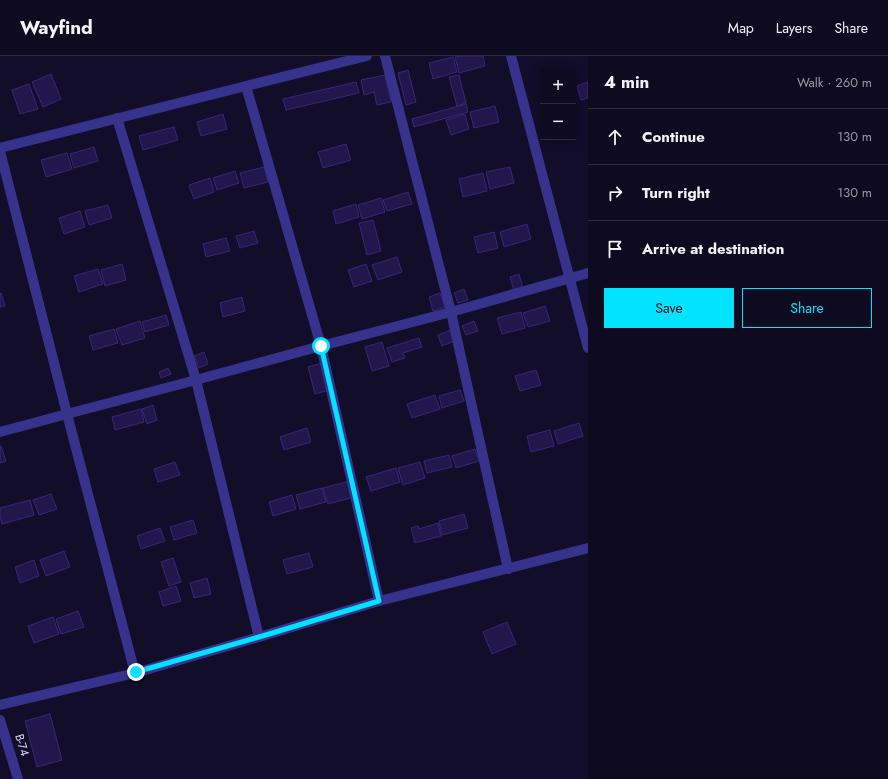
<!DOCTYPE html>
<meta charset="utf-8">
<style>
:root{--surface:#0e0a1f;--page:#171328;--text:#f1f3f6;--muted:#9b9aa4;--line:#2e2b3d;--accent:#01e3ff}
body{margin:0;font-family:Jost,sans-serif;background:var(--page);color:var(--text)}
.controls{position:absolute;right:12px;top:12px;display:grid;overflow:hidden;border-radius:0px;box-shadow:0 2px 10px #0003}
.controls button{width:36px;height:36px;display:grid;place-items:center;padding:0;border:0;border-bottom:1px solid var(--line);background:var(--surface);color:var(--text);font:20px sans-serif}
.stop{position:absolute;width:12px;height:12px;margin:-9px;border:3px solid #01e3ff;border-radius:50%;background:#fff}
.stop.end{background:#01e3ff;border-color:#fff;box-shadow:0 1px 4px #0008}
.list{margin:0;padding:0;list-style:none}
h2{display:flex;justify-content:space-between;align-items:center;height:52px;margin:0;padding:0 16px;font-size:17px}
h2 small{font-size:13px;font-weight:400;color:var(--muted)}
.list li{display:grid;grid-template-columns:26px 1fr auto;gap:12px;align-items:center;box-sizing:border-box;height:56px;padding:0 16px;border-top:1px solid var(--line)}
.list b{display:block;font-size:15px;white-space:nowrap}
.list em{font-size:13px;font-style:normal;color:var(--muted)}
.actions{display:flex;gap:8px;padding:12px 16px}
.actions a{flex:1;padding:9px 0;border:1px solid var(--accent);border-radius:0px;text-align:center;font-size:14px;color:var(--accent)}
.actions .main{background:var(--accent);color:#111}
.icon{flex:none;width:22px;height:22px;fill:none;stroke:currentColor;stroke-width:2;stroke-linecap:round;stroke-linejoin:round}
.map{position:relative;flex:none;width:588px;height:723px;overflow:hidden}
header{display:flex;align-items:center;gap:24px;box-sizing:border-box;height:56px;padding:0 20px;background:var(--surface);border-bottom:1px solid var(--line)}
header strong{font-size:19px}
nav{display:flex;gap:22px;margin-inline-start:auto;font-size:14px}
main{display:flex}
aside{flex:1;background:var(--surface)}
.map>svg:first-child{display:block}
</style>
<header>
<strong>Wayfind</strong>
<nav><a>Map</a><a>Layers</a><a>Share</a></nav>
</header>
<main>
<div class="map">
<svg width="588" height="723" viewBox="0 0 588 723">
<rect width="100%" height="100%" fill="#120d29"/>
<g fill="#22174c" stroke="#38267b">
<path d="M460,0H483L485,10L459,17L455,1Z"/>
<path d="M453,1L457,16L433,23L429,7Z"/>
<path d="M408,14L416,46L406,49L398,17Z"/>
<path d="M51,18L61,43L43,51L32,26Z"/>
<path d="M385,19L391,46L377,49L374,36L364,39L361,24Z"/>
<path d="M459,19L466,47L457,50L449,21Z"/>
<path d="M356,26L359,37L286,54L283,43Z"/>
<path d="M588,26V42L581,44L577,30Z"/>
<path d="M29,28L38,53L20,58L12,34Z"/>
<path d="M466,48L468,56L414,71L412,63Z"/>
<path d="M495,50L499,66L474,72L470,56Z"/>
<path d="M223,58L227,73L201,80L197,66Z"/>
<path d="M465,58L469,73L451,79L446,64Z"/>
<path d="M174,71L178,84L143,94L139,80Z"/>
<path d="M346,88L351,104L323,112L318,96Z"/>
<path d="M94,91L98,105L74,112L70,98Z"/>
<path d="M67,97L72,113L46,121L41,104Z"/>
<path d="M264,111L268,126L244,132L240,117Z"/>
<path d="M510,111L514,127L490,133L486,116Z"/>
<path d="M235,115L239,127L217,134L213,122Z"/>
<path d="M483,117L487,135L463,141L459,123Z"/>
<path d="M210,122L214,136L194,143L189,129Z"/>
<path d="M408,136L412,148L387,155L383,144Z"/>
<path d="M381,142L385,156L362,163L358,149Z"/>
<path d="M356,148L359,161L336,168L333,155Z"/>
<path d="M108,149L112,162L89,169L85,155Z"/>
<path d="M80,155L85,171L64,178L59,162Z"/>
<path d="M373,164L381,195L367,199L359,167Z"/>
<path d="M527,168L531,183L504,191L500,176Z"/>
<path d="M254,175L258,187L240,192L236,180Z"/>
<path d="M494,176L498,192L478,197L474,181Z"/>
<path d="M226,182L230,195L206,201L203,188Z"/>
<path d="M397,201L402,216L378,224L372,209Z"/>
<path d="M122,208L126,224L105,230L101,214Z"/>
<path d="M366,208L372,225L354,231L348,214Z"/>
<path d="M98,213L103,228L79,236L74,220Z"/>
<path d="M519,218L523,232L514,235L510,221Z"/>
<path d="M464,233L468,244L458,247L454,237Z"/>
<path d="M1,237L5,250L0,251V238Z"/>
<path d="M440,237L445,251L433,255L429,241Z"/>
<path d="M242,241L245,255L223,261L220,247Z"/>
<path d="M545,250L550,265L528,271L523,257Z"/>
<path d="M521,256L525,272L502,278L497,262Z"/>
<path d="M166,259L169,269L145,276L142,266Z"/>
<path d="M140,265L145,282L122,289L116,273Z"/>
<path d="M474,265L478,275L466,279L462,270Z"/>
<path d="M114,273L118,287L93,294L89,280Z"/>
<path d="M451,274L455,285L442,290L438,279Z"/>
<path d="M419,282L422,291L403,297L405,302L392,306L387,292Z"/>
<path d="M382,286L389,310L372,315L365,291Z"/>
<path d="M204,296L208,308L199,312L194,300Z"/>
<path d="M322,307L330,334L315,338L308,311Z"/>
<path d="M168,312L171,318L161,322L159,316Z"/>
<path d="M536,314L541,329L520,335L515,320Z"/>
<path d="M460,334L464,345L442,352L439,340Z"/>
<path d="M435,339L440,353L412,362L407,348Z"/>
<path d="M153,349L157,364L147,368L142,353Z"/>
<path d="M141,353L144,366L115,374L112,361Z"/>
<path d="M579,367L583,380L558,388L554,375Z"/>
<path d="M307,372L311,386L284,394L280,381Z"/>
<path d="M550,374L554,390L531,396L527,380Z"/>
<path d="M0,390H1L6,405L0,407Z"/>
<path d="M475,393L479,405L456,412L452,400Z"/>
<path d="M449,399L452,411L427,417L424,405Z"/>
<path d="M175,406L180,419L158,426L154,413Z"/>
<path d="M420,406L425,422L403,429L398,412Z"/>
<path d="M396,412L400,426L371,435L366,421Z"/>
<path d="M350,425L354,441L328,448L323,432Z"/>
<path d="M322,432L326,446L300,453L296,439Z"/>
<path d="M51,438L57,453L39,459L33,444Z"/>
<path d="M292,439L296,453L273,460L269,446Z"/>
<path d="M30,444L34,459L2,468L0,460V452Z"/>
<path d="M464,458L468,472L442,479L439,465Z"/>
<path d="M193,464L197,477L174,484L170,471Z"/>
<path d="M438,467L441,480L415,487L411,472L418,470L419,473Z"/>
<path d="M160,472L165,485L141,493L137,480Z"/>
<path d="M64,495L70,511L46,520L40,504Z"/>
<path d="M309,497L313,511L287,518L283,504Z"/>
<path d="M173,502L181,526L169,530L161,506Z"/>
<path d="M34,504L39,520L20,527L15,511Z"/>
<path d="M207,522L211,538L194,542L190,527Z"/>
<path d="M176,530L181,545L163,550L159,536Z"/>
<path d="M78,555L84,571L61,578L56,563Z"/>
<path d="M53,561L59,578L34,587L28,570Z"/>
<path d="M507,566L516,588L492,598L483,576Z"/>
<path d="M50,658L62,704L37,711L25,665Z"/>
</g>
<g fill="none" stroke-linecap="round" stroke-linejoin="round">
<g stroke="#37338d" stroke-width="10">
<path d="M385,0L451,256L508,513"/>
<path d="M511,0L588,292"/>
<path d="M246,30L321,290L379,545"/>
<path d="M117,62L196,324L259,581"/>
<path d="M0,92L246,30L367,0"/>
<path d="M0,95L67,358L135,617"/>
<path d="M0,376L67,358L196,324L321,290L451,256L588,217"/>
<path d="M0,649L135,617L259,581L379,545L588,492"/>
<path d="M0,664L18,723"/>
</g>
</g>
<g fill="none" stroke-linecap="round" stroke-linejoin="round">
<path stroke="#01e3ff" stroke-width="5" d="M136,616L259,581L379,545L321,290"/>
</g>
<g text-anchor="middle" stroke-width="4" stroke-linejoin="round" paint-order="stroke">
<g font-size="12" fill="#dad5ff" stroke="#120d29">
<text transform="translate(22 689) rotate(73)" y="4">B-74</text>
</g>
</g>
</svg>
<div class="controls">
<button>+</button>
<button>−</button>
</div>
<div class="stop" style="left:321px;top:290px"></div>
<div class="stop end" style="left:136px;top:616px"></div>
</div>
<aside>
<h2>4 min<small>Walk · 260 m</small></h2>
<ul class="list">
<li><svg class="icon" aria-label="ahead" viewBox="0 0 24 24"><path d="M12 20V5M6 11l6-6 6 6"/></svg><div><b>Continue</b></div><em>130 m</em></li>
<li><svg class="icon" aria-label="right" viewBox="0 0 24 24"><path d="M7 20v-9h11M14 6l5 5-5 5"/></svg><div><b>Turn right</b></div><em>130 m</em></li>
<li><svg class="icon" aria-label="arrive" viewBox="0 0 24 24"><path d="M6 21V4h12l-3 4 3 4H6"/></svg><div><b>Arrive at destination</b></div></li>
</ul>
<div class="actions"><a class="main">Save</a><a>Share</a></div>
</aside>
</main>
